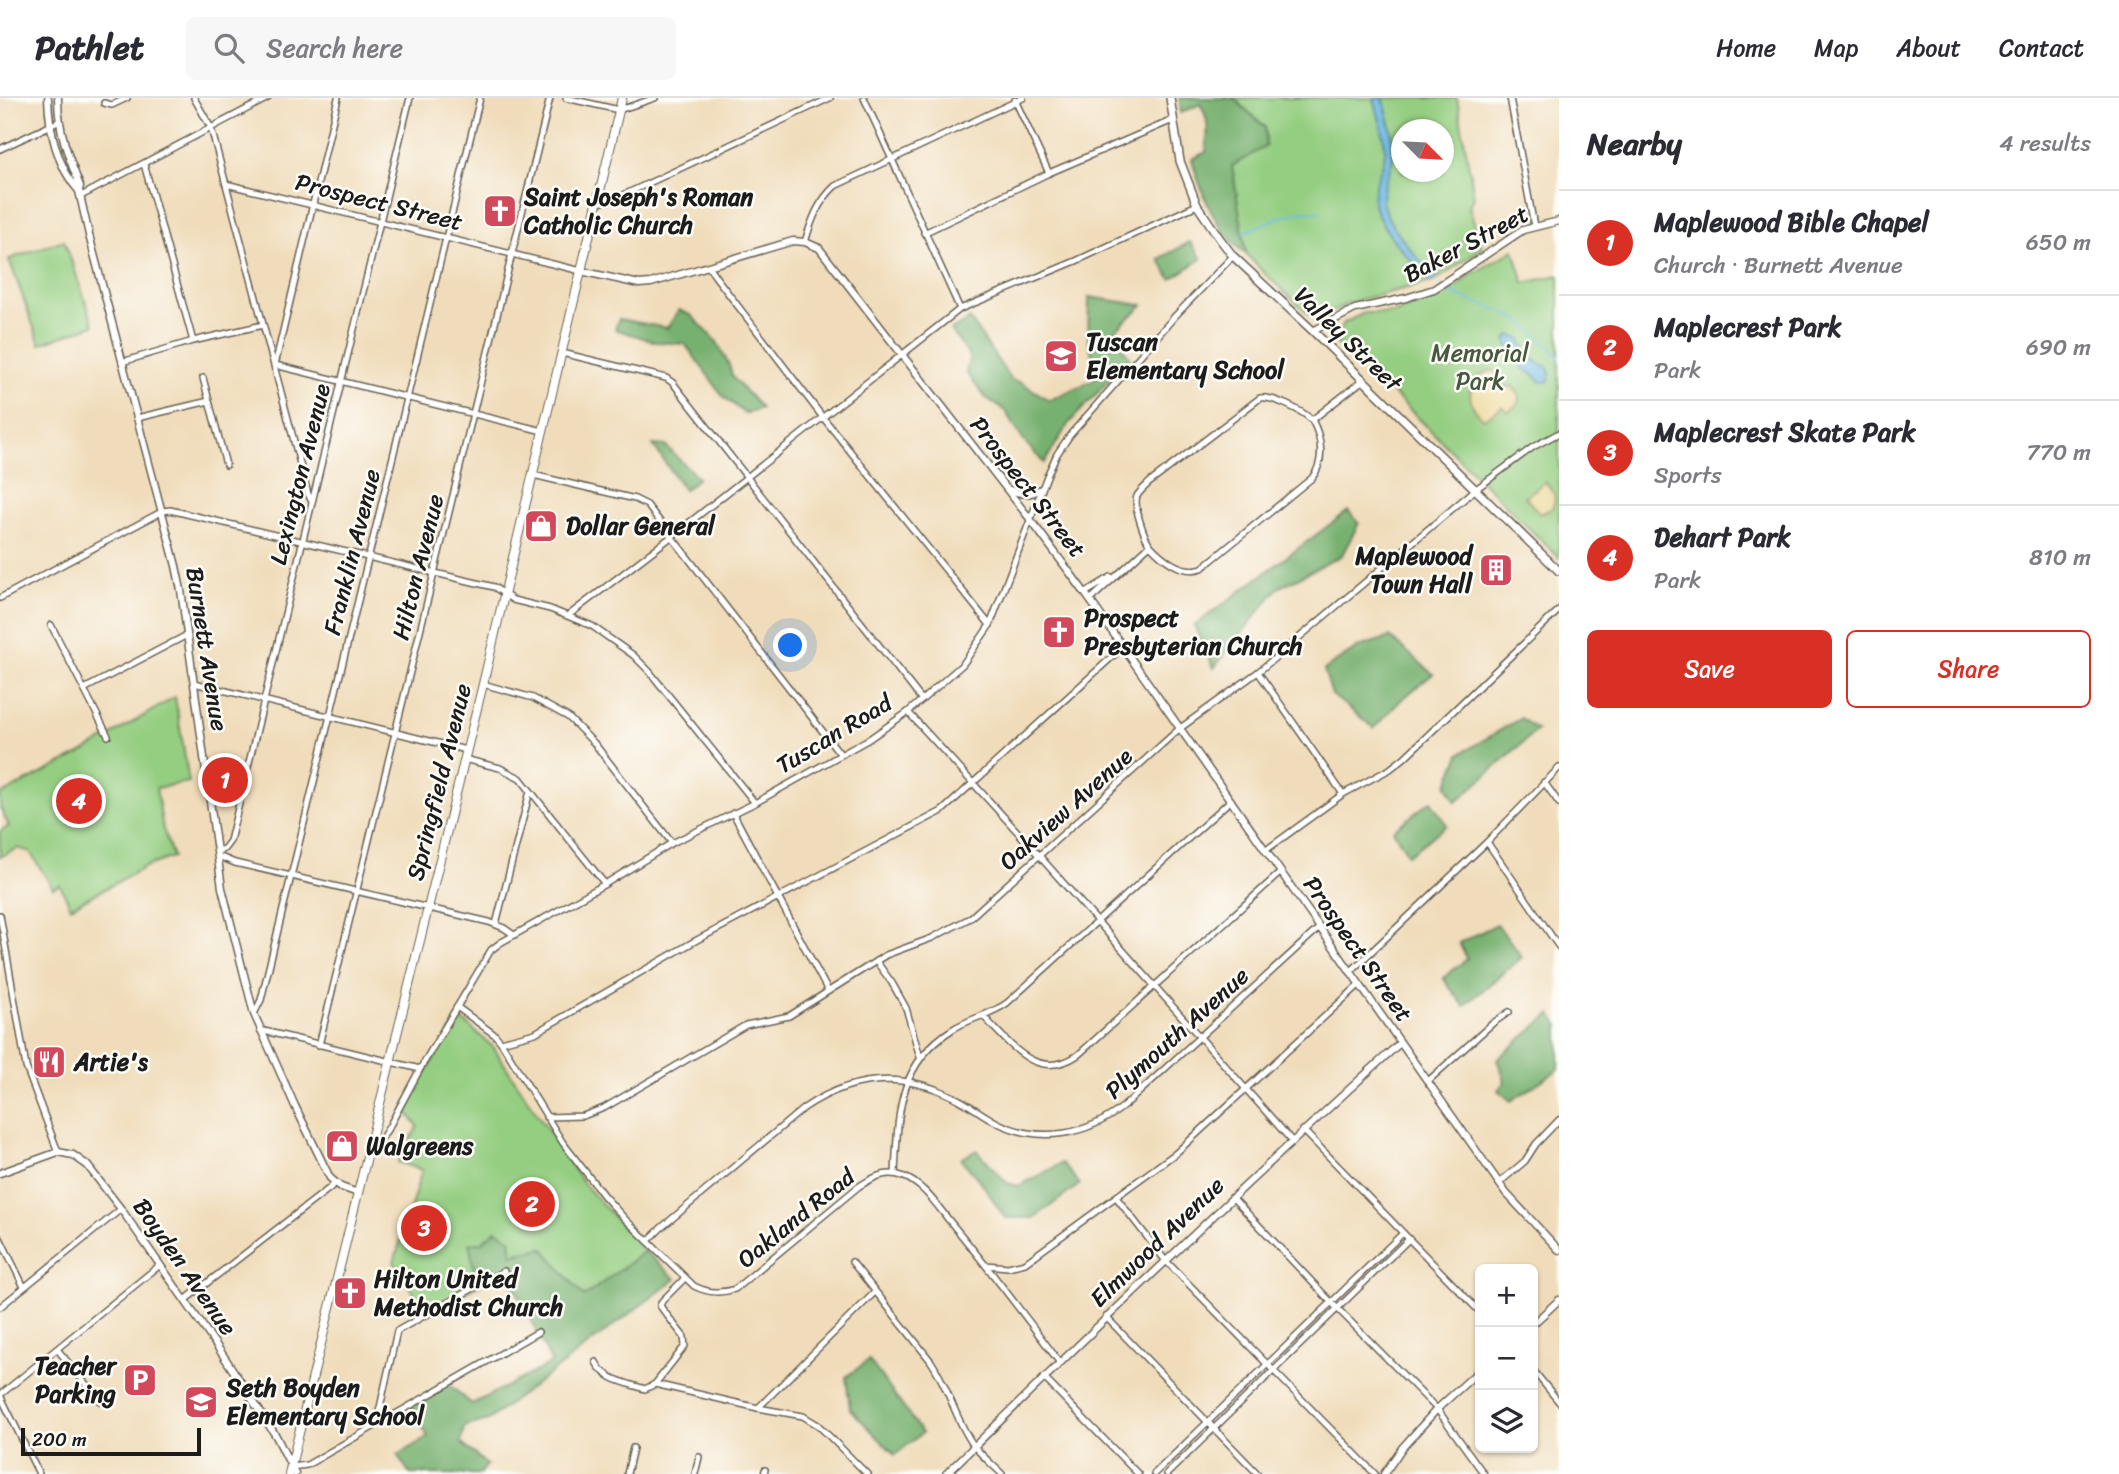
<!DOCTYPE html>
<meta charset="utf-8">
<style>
:root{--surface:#fff;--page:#f7f7f7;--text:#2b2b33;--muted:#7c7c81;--line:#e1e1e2;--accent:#d93025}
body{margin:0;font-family:Sriracha,sans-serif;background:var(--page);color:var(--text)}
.controls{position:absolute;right:21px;bottom:21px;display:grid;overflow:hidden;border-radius:10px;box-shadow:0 2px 5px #0004}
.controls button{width:63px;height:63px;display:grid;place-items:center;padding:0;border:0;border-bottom:2px solid var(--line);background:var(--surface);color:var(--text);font:35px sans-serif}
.compass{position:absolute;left:1391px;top:21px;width:63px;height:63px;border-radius:50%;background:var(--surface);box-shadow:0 2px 5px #0004;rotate:114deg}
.scale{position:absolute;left:21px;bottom:18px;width:180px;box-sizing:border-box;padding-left:7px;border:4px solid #1c1c1c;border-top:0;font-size:19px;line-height:24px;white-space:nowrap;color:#1c1c1c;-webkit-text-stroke:5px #fdfcf7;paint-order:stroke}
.you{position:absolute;left:791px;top:548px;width:24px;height:24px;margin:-18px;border:5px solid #fff;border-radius:50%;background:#1a73e8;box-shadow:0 0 0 10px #1a73e833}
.badge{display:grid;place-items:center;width:46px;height:46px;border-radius:50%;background:var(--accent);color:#fff;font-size:23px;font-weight:700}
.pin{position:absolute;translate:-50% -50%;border:4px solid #fff;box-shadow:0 2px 7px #0006}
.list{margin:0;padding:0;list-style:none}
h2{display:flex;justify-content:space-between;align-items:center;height:91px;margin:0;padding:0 28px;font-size:30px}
h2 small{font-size:23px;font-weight:400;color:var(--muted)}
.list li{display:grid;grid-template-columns:46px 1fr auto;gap:21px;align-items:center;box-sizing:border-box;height:105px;padding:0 28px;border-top:2px solid var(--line)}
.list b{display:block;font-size:26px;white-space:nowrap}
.list p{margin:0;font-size:23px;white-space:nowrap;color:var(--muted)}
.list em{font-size:23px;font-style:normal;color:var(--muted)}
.actions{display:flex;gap:14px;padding:21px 28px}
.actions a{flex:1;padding:16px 0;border:2px solid var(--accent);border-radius:10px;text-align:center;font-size:24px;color:var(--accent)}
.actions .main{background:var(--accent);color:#fff}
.icon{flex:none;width:38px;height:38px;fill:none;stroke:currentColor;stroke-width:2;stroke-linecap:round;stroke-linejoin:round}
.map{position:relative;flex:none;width:1559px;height:1376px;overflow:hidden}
header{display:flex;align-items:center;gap:42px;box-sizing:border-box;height:98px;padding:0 35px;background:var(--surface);border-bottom:2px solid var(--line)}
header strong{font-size:33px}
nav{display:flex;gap:38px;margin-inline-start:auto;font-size:24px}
.search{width:490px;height:63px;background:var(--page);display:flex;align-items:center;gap:18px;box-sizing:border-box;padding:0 24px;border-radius:10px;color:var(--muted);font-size:26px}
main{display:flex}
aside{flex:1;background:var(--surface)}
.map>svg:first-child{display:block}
</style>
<header>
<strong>Pathlet</strong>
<div class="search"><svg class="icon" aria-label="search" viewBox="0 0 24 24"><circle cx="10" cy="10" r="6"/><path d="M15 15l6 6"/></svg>Search here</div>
<nav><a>Home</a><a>Map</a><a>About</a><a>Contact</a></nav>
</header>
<main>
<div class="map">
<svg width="1559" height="1376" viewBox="0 0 1559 1376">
<rect width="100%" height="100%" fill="#fdfcf7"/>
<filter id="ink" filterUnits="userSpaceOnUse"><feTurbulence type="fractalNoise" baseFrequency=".0143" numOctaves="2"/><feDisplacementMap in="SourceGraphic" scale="14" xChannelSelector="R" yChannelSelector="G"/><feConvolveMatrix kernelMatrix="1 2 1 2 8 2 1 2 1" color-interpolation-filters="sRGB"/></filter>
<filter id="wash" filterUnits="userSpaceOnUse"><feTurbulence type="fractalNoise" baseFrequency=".00686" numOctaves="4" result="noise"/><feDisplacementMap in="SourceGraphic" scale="28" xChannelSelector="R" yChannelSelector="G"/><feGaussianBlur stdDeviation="1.57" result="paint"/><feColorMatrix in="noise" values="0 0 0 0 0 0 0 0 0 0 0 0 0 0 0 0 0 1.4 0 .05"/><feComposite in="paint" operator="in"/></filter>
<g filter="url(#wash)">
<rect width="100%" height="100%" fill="#f0dcba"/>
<g fill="#94ce81" stroke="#58754e" stroke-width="2" fill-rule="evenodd">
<path d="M1233,0H1457L1474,99L1469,108L1482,150L1435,183L1351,204L1315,222L1266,177L1246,156L1232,68L1266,47L1265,29ZM1402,32H1444V74H1402Z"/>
<path d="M64,142L94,227L40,246L9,161Z"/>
<path d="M1514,152L1524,185L1559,177V460L1382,284L1336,245L1337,235L1344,225L1364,215H1395L1447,195L1474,175Z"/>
<path d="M175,599L189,684L156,690L163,731L173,759L147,768L71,809L60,787L53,790L30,754L18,750L0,759V733L9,728L0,710V697L78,657Z"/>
<path d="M459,919L493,949L583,1085L645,1153L584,1199L543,1150L511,1156L496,1132L482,1144L470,1145L494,1178L428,1217L394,1164L422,1072L398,1064L418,1028L404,1011Z"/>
</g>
<g fill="#77b16f" stroke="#4a6646" stroke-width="2">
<path d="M1179,0H1233L1265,29L1266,48L1232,68L1246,156C1216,134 1201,96 1192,61L1206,54C1208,37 1210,21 1200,6L1181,15Z"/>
<path d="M1190,144L1202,161L1171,181L1159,161Z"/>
<path d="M1089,199L1143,207L1112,235L1130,260L1069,325L1044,365L1023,342L1005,313L985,299L966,274L970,259L951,232L970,221L1011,282L1022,285L1049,302L1094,282L1095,270L1088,239Z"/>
<path d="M679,212L691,217L717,244L729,267L733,280L761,310L745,316L723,298L685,246L656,244L615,231L619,221L667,230Z"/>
<path d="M653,347L666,348L698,380L684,392Z"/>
<path d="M1348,413L1359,425L1342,457L1278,490L1214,570L1194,528Z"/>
<path d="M1390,539L1433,576L1400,603L1374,630L1332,597L1324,572L1359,549Z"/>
<path d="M1521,620L1537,632L1456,704L1447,688L1460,656Z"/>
<path d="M1431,703L1447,727L1408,757L1393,732Z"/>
<path d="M1497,826L1522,859L1464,908L1443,880L1467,861L1459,845Z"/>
<path d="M1551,916L1559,928V971L1511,1003L1498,992L1505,983L1497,961Z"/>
<path d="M977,1052L1007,1085L1019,1088L1062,1065L1080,1086L1034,1120H1005L981,1084L961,1061Z"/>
<path d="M496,1132L510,1140L512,1156L543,1150L584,1199L645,1153L676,1181L488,1322L464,1329L461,1345L487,1367L480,1376H410L398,1357L428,1339L411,1307L448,1286L472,1306L552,1265L506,1172L494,1178L475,1176L469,1145L482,1144Z"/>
<path d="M869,1262L922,1335L895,1357L850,1311L846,1279Z"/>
</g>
<g fill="#eeda9e" stroke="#857b5d" stroke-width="2">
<path d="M1493,272L1506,290L1512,288L1520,299L1519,305L1508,314L1503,308L1484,321C1463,304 1466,279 1493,272Z"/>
<path d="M1545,384C1553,392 1559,400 1551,411L1540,416L1525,399Z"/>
</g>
<g fill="#68b7e2" stroke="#426a7f" stroke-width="2">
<path d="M1374,0H1383C1388,18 1395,40 1393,59C1391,73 1382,86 1382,101C1383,123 1421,166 1438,180L1430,185C1413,162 1380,134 1374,106C1370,87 1385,71 1385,53C1385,36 1378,17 1374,0Z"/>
<path d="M1510,237L1520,241C1530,262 1529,259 1548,270L1550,276L1548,284H1541C1537,277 1529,275 1522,269C1516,262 1509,250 1506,242Z"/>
</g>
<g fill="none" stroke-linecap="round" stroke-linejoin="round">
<g stroke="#68b7e2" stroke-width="2">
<path d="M1243,135L1280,119L1304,113L1320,114"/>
<path d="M1441,189C1464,204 1494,207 1518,222C1533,231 1546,247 1559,259"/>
</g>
</g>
</g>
<g filter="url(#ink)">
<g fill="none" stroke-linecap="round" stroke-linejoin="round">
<g stroke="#665f53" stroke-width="8">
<g id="minor">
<path d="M194,0L211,30L308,396L311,402"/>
<path d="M338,0L275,267L543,333"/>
<path d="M566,0L619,12L655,0"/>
<path d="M864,0L960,211"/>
<path d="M1510,0L1534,128"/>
<path d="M1015,2L1049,75"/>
<path d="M104,5L112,7L127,0"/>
<path d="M0,51L58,24"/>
<path d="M144,66L193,243"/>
<path d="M226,86L581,173"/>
<path d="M81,98L268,0"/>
<path d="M598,105L615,101L830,0"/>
<path d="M924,135L1049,75L1173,22"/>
<path d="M805,144C812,121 818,104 835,88L1023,0"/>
<path d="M709,169L715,178L821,317L990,527"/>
<path d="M562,255L666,280L673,285L922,602"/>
<path d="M122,264L193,243L263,227"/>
<path d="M203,280L226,367"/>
<path d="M137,320L209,303"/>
<path d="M533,377L635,401L647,407L841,657"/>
<path d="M1150,447C1163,461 1182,477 1202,470L1312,380C1325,363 1322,340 1312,322L1362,283"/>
<path d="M1085,495L1111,479"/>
<path d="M0,500L163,413L170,412L494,489L513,502L550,511L592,528L633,557L649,573L755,705"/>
<path d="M1090,502L1150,447C1144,438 1133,408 1137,398C1140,393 1145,389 1149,385L1260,300C1272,298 1303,313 1312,322"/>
<path d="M569,517L671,439L960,211L1076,163L1197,107"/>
<path d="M51,527L108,638"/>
<path d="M1258,574L1343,696"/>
<path d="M194,585L466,652"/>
<path d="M483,586L533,600L568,619L594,645L672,745"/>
<path d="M84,591L187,537"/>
<path d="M908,614L1035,753L1291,1042"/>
<path d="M464,661L500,670L520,680L605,786"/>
<path d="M1544,684L1559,705"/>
<path d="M733,715L828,893"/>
<path d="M1487,744L1559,849"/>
<path d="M1266,752L1343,696L1390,671L1404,660L1559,512"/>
<path d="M217,753L224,751L230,743L410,0"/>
<path d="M218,758L235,765L489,824L504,830L514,837"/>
<path d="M0,817L26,969L58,1054"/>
<path d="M496,826L530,693"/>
<path d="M876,863L892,885L906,910L920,959"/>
<path d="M1350,874L1487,744L1559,670"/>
<path d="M457,909L495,937L501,944L563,1045L604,1098L625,1121L694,1188C708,1195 720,1196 735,1191L858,1089C872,1080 885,1072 902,1078C924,1086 938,1109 952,1126C990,1171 1025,1218 1060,1265"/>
<path d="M254,916L261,902L480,0"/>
<path d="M983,918C1010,945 1036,985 1078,957L1281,774"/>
<path d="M260,932L420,971"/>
<path d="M501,944L535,935L695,843L942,713L1122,550"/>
<path d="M319,947L550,0"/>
<path d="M1428,983L1493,925L1509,914"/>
<path d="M546,1019L583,1018L604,1010L746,927L789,918L886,857L932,840L970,820L1179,631L1258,574L1476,391L1533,349L1559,335"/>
<path d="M1303,1032L1480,1214"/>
<path d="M369,1055L379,1045L390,1027L420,971L491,852L500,845L605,786L672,745L755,705L869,641L908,614L963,566L990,527L1047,378L1057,356L1070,337L1176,217L1233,158"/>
<path d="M895,1076C898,1017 897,966 953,931C970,920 991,917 1007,905L1231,702"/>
<path d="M1499,1085L1525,1063L1536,1046L1559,1022"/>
<path d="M1116,1099L1165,1162L1375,1376"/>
<path d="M1232,1099L1331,1204L1437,1311L1484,1376"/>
<path d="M0,1140L24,1189"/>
<path d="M648,1143L661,1130L804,1010C851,978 900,973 952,998C968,1005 982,1017 998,1025C1041,1046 1088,1037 1124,1008L1319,830"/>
<path d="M852,1164L930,1262C949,1289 955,1322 974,1348C982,1358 993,1367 1002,1376"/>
<path d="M986,1167L1008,1169L1025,1165L1176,1055L1359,887"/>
<path d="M185,1202L335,1086"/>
<path d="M0,1209L121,1111"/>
<path d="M1106,1219L1258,1376"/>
<path d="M57,1251L100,1303"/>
<path d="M596,1264C604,1282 628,1285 645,1291L655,1286L758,1310L803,1318L818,1327L867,1376"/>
<path d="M1533,1272L1559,1304"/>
<path d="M1044,1280L1138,1376"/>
<path d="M655,1286L685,1248L684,1239L660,1208L662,1203L685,1180"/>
<path d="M758,1310L875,1194"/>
<path d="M380,1324L379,1314L397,1233L504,1173"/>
<path d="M291,1369L307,1367L538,1234"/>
<path d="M39,1376L0,1297L160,1167"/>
<path d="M627,1376L633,1350"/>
<path d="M695,1376L699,1359"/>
<path d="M764,1376L765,1372"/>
<path d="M1154,1376L1403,1135"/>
<path d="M1167,1376L1409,1141"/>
</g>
</g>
<g stroke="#665f53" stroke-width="9">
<g id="tertiary">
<path d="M48,0C49,32 57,69 79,93"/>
<path d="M58,0C58,32 68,58 80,88L79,93L89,137L176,468L181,492L222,790L254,916L295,1008L330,1080L341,1089L358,1095"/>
<path d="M581,173L639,186L651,185L793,143L805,144L819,150L1030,421L1085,495L1506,1095L1559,1152"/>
<path d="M1313,233L1355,211L1406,200L1434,191L1523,132L1559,123"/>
<path d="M1007,391C1020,396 1029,398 1041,391"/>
<path d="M0,1075L58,1054L73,1057L87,1067L121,1111L223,1257L276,1338L295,1376"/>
<path d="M1533,1226L1559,1202"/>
<path d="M946,1376C1095,1230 1245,1085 1400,945"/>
<path d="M1384,1376L1402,1350L1437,1311L1480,1272"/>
</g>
</g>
<g stroke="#665f53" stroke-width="10">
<path id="secondary" d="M1170,0L1180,63L1197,107L1220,141L1233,158L1313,233L1559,473"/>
</g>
<g stroke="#665f53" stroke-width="10">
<path id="primary" d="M289,1376L483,586L622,0"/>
</g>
<use href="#minor" stroke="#fff" stroke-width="5"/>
<use href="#tertiary" stroke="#fff" stroke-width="6"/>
<use href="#secondary" stroke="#fff" stroke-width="7"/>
<use href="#primary" stroke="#fff" stroke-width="8"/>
</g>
</g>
<defs>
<g id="church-square" transform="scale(1.75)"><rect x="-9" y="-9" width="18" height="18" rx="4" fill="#d1495b" stroke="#fdfcf7"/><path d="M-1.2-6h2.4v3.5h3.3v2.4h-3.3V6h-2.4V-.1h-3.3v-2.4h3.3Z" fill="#fff"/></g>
<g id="school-square" transform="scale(1.75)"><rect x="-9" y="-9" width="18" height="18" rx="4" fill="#d1495b" stroke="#fdfcf7"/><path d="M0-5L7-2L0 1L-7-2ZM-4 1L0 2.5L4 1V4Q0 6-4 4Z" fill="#fff"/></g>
<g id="shop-square" transform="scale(1.75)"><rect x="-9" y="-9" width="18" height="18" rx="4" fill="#d1495b" stroke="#fdfcf7"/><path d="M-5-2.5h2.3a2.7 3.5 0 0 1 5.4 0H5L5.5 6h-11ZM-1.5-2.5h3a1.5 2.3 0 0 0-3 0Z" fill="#fff"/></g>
<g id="building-square" transform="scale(1.75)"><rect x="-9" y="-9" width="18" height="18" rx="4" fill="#d1495b" stroke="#fdfcf7"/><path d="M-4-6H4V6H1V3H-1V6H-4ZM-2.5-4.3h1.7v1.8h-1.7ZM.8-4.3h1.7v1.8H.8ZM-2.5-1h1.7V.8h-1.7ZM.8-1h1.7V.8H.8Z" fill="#fff"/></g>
<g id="restaurant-square" transform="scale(1.75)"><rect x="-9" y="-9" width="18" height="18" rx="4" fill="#d1495b" stroke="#fdfcf7"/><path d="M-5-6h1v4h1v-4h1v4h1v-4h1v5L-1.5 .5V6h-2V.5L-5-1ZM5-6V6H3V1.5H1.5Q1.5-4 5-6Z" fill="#fff"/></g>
<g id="parking-square" transform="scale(1.75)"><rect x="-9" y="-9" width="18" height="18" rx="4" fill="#d1495b" stroke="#fdfcf7"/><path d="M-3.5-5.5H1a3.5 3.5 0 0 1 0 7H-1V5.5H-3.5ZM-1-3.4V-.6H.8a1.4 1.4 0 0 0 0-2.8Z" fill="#fff"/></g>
</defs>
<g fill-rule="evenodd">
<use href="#church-square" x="500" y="113"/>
<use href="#school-square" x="1061" y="258"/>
<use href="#shop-square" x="541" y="428"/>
<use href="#building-square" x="1496" y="472"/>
<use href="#church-square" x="1059" y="534"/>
<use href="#restaurant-square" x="49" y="964"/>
<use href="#shop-square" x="342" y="1048"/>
<use href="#church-square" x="350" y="1195"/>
<use href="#parking-square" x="140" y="1282"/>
<use href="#school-square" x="201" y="1304"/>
</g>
<g text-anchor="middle" stroke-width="5" stroke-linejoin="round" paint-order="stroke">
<g font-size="24" font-weight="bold" fill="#1c1c1c" stroke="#fdfcf7" text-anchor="start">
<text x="524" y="107">Saint Joseph's Roman<tspan x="524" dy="28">Catholic Church</tspan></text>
<text x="1086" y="252">Tuscan<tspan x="1086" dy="28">Elementary School</tspan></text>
<text x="566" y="436">Dollar General</text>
<text x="1472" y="466" text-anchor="end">Maplewood<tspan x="1472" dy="28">Town Hall</tspan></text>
<text x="1084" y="528">Prospect<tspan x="1084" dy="28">Presbyterian Church</tspan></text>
<text x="74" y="972">Artie's</text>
<text x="366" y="1056">Walgreens</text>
<text x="374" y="1189">Hilton United<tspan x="374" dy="28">Methodist Church</tspan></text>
<text x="116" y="1276" text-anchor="end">Teacher<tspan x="116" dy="28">Parking</tspan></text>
<text x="226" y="1298">Seth Boyden<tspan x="226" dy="28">Elementary School</tspan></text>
</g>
<g font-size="24" fill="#1c1c1c" stroke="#fdfcf7">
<text transform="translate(379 104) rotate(14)" y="8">Prospect Street</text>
<text transform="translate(1466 146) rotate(-28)" y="8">Baker Street</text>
<text transform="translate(1348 241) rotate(44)" y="8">Valley Street</text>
<text transform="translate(300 376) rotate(-76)" y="8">Lexington Avenue</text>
<text transform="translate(1028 389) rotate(52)" y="8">Prospect Street</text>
<text transform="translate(352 454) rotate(-76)" y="8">Franklin Avenue</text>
<text transform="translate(418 469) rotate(-76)" y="8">Hilton Avenue</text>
<text transform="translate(207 551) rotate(81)" y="8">Burnett Avenue</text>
<text transform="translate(834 636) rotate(-31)" y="8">Tuscan Road</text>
<text transform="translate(439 684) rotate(-76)" y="8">Springfield Avenue</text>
<text transform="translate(1066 711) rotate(-42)" y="8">Oakview Avenue</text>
<text transform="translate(1358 851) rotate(55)" y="8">Prospect Street</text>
<text transform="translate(1177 935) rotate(-42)" y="8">Plymouth Avenue</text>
<text transform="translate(796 1120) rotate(-39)" y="8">Oakland Road</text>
<text transform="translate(1157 1144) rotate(-44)" y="8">Elmwood Avenue</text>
<text transform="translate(185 1169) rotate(55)" y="8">Boyden Avenue</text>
</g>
<g font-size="24" fill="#465a3f" stroke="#fdfcf7">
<text x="1480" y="263">Memorial<tspan x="1480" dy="28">Park</tspan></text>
</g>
</g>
</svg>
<div class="controls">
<button>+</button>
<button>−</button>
<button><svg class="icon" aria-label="layers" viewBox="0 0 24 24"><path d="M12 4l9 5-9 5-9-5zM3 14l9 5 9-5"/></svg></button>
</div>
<svg class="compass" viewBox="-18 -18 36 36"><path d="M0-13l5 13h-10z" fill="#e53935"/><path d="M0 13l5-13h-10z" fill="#7c7c81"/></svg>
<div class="scale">200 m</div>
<div class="you"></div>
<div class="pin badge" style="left:225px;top:682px">1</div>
<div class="pin badge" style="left:532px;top:1106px">2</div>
<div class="pin badge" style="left:424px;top:1130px">3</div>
<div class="pin badge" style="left:79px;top:703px">4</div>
</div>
<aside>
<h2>Nearby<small>4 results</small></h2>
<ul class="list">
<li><span class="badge">1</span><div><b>Maplewood Bible Chapel</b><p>Church · Burnett Avenue</p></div><em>650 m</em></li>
<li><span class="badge">2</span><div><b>Maplecrest Park</b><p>Park</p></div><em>690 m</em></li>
<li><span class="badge">3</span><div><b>Maplecrest Skate Park</b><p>Sports</p></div><em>770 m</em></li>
<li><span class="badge">4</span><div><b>Dehart Park</b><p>Park</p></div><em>810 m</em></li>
</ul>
<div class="actions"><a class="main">Save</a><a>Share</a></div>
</aside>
</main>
